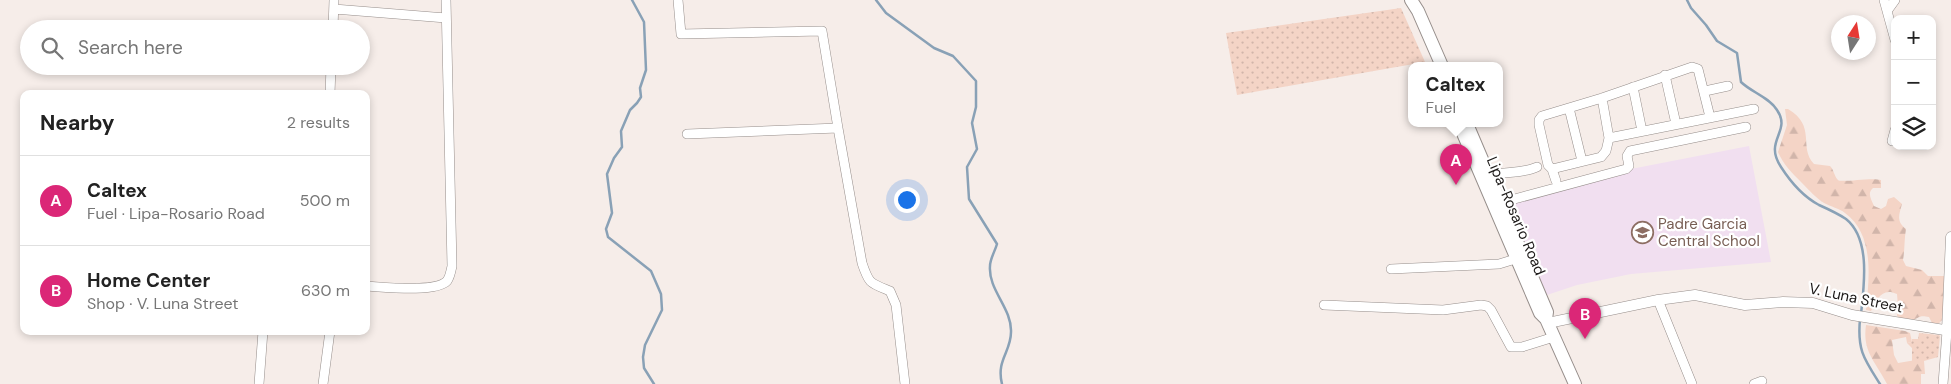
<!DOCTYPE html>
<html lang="en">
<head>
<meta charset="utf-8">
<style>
	:root { --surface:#fff; --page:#f2f2f2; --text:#222; --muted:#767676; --line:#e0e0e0; --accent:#db2777 }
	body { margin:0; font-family:"DM Sans",sans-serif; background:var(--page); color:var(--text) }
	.controls { position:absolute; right:15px; top:15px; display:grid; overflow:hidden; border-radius:10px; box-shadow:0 2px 8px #0003 }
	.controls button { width:45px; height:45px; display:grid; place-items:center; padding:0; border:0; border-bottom:1px solid var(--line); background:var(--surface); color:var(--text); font:25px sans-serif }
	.compass { position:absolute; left:1831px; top:15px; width:45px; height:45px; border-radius:50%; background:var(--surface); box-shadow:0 2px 8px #0003; rotate:12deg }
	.you { position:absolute; left:906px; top:199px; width:18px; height:18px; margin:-12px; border:4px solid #fff; border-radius:50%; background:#1a73e8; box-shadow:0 0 0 8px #1a73e833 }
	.badge { display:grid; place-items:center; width:32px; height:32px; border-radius:50%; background:var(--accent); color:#fff; font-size:16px; font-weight:700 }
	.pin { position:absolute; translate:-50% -41px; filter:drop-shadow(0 1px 2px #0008) }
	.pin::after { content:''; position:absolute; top:26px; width:18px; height:15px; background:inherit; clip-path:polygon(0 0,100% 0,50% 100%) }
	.popup { position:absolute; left:1408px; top:62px; width:95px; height:65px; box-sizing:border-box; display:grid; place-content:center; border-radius:10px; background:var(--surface); filter:drop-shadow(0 1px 4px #0005); font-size:16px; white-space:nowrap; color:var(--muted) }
	.popup b { font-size:19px; color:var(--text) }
	.popup::after { content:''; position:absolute; left:50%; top:100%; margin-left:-10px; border:10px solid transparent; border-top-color:var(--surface) }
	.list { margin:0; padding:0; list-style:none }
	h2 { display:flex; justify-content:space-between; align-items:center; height:65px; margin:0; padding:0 20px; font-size:21px }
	h2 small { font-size:16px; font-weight:400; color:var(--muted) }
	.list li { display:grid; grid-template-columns:32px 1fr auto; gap:15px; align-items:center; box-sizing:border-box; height:90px; padding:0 20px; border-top:1px solid var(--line) }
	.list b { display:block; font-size:19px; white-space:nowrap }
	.list p { margin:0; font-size:16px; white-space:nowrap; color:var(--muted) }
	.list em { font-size:16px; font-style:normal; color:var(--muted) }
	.icon { flex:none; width:28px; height:28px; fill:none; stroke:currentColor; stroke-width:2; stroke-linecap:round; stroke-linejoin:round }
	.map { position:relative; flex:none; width:1951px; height:384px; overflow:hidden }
	.search { position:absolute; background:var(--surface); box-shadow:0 2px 8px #0003; left:20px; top:20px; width:350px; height:55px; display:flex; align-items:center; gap:12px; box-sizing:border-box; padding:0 18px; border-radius:28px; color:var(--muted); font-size:19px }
	.panel { position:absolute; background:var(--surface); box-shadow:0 2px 8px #0003; left:20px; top:90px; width:350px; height:245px; border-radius:10px }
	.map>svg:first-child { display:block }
	.education { fill:#f1dff0 }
	.green { fill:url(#green-dots) }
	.forest { fill:url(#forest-firs) }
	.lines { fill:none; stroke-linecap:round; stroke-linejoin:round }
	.stream { stroke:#89a1b6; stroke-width:2.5 }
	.minor-casing { stroke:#968e8b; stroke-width:10 }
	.tertiary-casing { stroke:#968e8b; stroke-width:11 }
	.primary-casing { stroke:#968e8b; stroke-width:14 }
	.minor { stroke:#fff; stroke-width:9 }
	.tertiary { stroke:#fff; stroke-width:10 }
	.primary { stroke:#fff; stroke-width:12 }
	.labels { text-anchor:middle; stroke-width:4.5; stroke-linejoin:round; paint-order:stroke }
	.street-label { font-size:15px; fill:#1d1a19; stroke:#fff }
	.education-label { font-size:15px; fill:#785e54; stroke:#fff; text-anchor:start }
</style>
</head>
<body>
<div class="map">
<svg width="1951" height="384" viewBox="0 0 1951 384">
	<defs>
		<pattern id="green-dots" width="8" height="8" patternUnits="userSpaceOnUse" patternTransform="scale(1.25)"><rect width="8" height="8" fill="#f4d4c6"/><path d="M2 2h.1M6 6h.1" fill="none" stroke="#d1b5aa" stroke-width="1.8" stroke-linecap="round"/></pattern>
		<pattern id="forest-firs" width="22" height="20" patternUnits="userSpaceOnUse" patternTransform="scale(1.25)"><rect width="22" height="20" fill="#f4d4c6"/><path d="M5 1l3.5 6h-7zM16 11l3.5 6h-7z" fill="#d1b5aa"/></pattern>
	</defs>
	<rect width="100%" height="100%" fill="#f6ede9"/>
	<!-- education -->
	<path class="education" d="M1749,146L1771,262L1631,274L1577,285L1547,295L1505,203L1631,169Z"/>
	<!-- green -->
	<path class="green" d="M1401,8L1425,62L1237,95L1226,33Z
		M1919,333L1939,335L1940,336L1938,357L1924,361H1912V348L1907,343L1912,342V339H1918Z"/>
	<!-- forest -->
	<path class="forest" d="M1785,109H1788C1817,126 1798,147 1814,164L1830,166C1834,170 1834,176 1838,180C1841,183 1872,177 1881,180V188H1873C1867,193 1871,199 1874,206L1881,209L1886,206L1888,199L1894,197L1902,204C1899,215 1896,221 1906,229C1904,240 1905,249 1903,260L1906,266L1922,270L1928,276H1944L1943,318C1940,324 1938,324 1932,323L1929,317C1920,315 1920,317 1913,320L1900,318L1897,316L1898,306L1897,294C1882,287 1877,299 1871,311L1866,310C1869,279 1875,235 1845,213C1839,208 1831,207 1824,203C1816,198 1809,190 1801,182C1792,173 1783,164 1778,152L1787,125Z
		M1866,325L1905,331L1910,333L1912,342L1907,343L1906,337L1892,340L1894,355L1898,363L1916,360L1924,361L1925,374H1921V384H1887C1876,362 1862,352 1866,325Z"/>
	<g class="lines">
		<!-- stream -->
		<path class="stream" d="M632,0L644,22L646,70L640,88L641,97L637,103L630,110L621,131L622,147L614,158L607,174L612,213L606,229L608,237L651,271L661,294L662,310L645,345L643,357L644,368L654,384
			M876,0L886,13L934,48L953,56L976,81V107L972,123L977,149L967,167L969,199L997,244C995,251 990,259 990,266C988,290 1012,308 1011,332C1011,352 996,360 1002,384
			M1687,0L1691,8L1706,25L1717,41L1737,53L1741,82C1751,92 1769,97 1777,110C1792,132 1763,140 1781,167C1790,181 1804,197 1819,205C1828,209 1837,213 1846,219C1871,239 1864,286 1861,314
			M1860,319C1857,350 1864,359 1880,384"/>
		<defs>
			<path id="minor" d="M678,0L681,34L822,31L838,128
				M1884,0L1895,40
				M334,9L446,18
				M1887,11L1895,0
				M333,29L334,0
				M1665,75L1676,124
				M1633,87L1642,131
				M1705,91L1728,86
				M330,94L331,66
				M1602,98L1609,138
				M1569,108L1582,161
				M687,134L838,128L862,263C869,284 870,283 890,291L896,305L905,384
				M1892,141L1895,130
				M1552,169L1601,157L1606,151L1609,138L1754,109
				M1485,177C1502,170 1520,175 1537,167
				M1556,181L1552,169L1548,165L1539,125V120L1542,116L1602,98L1692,67L1698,69L1710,117
				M1496,204L1626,169L1629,166L1627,156L1630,151L1746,127
				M1391,269L1499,264L1522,257
				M366,286C384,287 435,293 447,281C450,277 451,271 452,266L446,0
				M1658,300L1692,384
				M1324,305L1443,310L1481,305L1487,306L1491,310L1511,347H1522L1554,337
				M259,384L263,331
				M323,384L330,331
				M1754,384L1762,381
				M1943,384L1947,331"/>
			<path id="tertiary" d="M1548,323L1658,300L1695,295L1745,305L1783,302L1813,303L1852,315L1951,331
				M1947,331L1951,237"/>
			<path id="primary" d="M1411,0L1418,11L1442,66
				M1459,124L1540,313L1546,319L1547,312L1467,124
				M1546,319L1575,384"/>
		</defs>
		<!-- minor casing -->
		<use href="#minor" class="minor-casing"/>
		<!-- tertiary casing -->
		<use href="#tertiary" class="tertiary-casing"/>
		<!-- primary casing -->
		<use href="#primary" class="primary-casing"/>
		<!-- minor -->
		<use href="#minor" class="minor"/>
		<!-- tertiary -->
		<use href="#tertiary" class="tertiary"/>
		<!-- primary -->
		<use href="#primary" class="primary"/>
	</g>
	<!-- icons -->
	<defs>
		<symbol id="school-ring" viewBox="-11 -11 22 22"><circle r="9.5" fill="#fff" stroke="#8d6e63" stroke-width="1.5"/><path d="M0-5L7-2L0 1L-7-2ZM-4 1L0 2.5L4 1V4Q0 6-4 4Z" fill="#8d6e63"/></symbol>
	</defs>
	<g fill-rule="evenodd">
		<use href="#school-ring" x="1630" y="220" width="25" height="25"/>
	</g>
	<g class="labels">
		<!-- street labels -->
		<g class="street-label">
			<text transform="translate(1516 216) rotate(67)" y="5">Lipa-Rosario Road</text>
			<text transform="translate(1856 298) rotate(12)" y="5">V. Luna Street</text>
		</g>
		<!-- education labels -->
		<g class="education-label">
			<text x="1658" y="229">Padre Garcia<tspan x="1658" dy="17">Central School</tspan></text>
		</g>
	</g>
</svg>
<div class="controls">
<button>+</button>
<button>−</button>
<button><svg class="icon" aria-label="layers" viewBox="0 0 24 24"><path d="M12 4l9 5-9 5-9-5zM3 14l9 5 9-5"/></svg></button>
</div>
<svg class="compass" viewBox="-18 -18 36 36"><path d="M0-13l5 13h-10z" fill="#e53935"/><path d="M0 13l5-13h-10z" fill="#767676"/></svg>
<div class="you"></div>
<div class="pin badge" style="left:1456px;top:185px">A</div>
<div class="popup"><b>Caltex</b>Fuel</div>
<div class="pin badge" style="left:1585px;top:339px">B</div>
<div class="search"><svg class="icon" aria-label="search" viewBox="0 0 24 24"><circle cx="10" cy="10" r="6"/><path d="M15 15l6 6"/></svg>Search here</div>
<section class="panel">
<h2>Nearby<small>2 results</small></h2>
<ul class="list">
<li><span class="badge">A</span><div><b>Caltex</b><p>Fuel · Lipa-Rosario Road</p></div><em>500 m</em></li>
<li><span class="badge">B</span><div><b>Home Center</b><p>Shop · V. Luna Street</p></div><em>630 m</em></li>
</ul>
</section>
</div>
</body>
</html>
